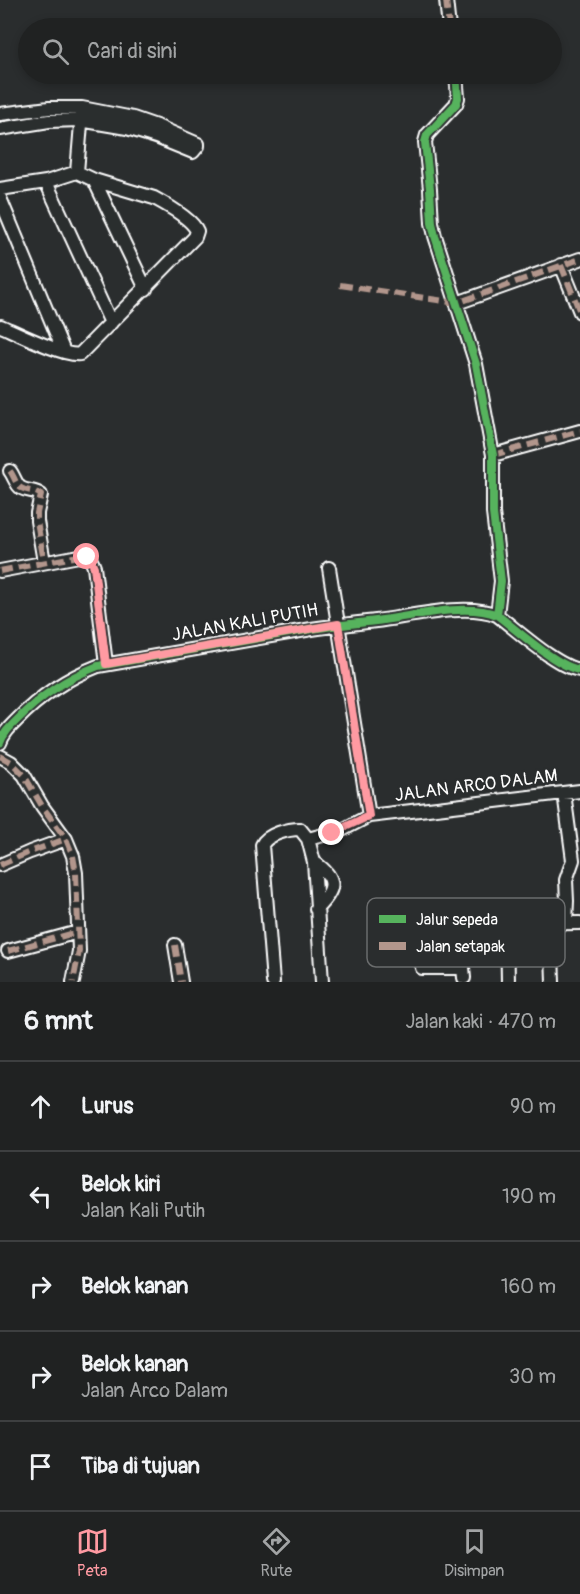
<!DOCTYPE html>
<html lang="id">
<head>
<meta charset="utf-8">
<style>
	:root { --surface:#202222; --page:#2d2f2f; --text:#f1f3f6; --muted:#a2a4a5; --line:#3d3f40; --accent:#ff9aa2 }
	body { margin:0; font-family:Pangolin,sans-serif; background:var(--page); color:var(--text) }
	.stop { position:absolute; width:18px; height:18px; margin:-14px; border:4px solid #ff9aa2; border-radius:50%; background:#fff }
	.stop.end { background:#ff9aa2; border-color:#fff; box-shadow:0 2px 6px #0008 }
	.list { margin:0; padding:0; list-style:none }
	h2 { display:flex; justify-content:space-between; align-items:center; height:78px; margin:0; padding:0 24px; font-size:26px }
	h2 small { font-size:20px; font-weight:400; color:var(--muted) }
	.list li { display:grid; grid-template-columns:39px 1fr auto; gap:18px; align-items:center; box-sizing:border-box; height:90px; padding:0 24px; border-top:2px solid var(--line) }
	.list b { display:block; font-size:22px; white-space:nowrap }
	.list p { margin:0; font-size:20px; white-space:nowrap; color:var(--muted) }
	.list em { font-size:20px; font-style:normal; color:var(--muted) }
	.icon { flex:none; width:33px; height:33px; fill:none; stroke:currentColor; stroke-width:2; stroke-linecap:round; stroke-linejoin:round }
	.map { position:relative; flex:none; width:580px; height:982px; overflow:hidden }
	.search { position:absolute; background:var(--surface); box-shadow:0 3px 9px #0003; left:18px; right:18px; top:18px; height:66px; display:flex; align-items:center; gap:15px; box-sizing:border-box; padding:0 21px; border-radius:33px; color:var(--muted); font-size:22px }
	.sheet { height:528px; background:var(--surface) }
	nav { display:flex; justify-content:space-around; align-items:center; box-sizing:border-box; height:84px; border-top:2px solid var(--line); background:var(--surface); font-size:16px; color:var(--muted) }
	nav a { display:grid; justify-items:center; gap:3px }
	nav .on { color:var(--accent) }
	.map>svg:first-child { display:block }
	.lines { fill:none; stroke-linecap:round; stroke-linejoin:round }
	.minor-casing { stroke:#fff; stroke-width:16 }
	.minor { stroke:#2a2d2e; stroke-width:12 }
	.quiet { stroke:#b2968c; stroke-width:6; stroke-dasharray:12 6; stroke-linecap:butt }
	.cycleway-casing { stroke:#2a2d2e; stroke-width:11 }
	.cycleway { stroke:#56b35d; stroke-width:8 }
	.route { stroke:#ff9aa2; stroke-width:8 }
	.labels { text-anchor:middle; stroke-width:5; stroke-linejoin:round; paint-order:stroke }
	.street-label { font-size:18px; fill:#fff; stroke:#2a2d2e }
	.key { fill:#2a2d2e; stroke:#6a6c6d; stroke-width:1.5 }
	.key-label { font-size:16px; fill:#fff }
</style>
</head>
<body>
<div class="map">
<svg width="580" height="982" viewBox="0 0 580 982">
	<rect width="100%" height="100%" fill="#2a2d2e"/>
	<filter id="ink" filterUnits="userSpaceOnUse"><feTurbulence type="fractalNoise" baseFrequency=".0167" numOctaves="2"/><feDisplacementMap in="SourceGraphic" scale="12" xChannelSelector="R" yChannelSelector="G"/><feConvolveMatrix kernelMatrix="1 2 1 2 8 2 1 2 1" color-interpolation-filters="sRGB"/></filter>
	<g filter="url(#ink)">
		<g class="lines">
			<defs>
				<path id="minor" d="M446,0L449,28
					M456,74L458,98L456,104L427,135L425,142L430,189L432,223L435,236L476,364L493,455V513L501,581L497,615
					M82,112L77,172L94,180L146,289
					M0,114L49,108H82L133,118L159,127L198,144V146L193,152L156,137L127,128L80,120L49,121L0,129
					M77,172L46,182L111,323
					M0,189L46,182
					M0,198L64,352
					M561,265L580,312
					M457,303L580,259
					M1,326C15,332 68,358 80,354L195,237L197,231C192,219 167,205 154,198L94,180
					M493,455L580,431
					M10,471C14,476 16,485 21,488C28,492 35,490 41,495L37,513V521L44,562
					M329,568L369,816
					M0,571L79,556C88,557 91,558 94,567L106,664
					M0,743C3,734 9,728 16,721C40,696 67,678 98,666L306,630C329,626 352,624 376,621C409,617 466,602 497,615C517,630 557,667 580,670
					M0,756L11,762L24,775L42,806L66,839L73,856L76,873L79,951L73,982
					M564,793L573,860L566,880L567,901L566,923
					M308,839L342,830L369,816L580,791
					M314,862C339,879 335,890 316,909
					M0,865L30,852L66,839
					M419,923L507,924L580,923
					M551,923L553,982
					M459,924L464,978
					M507,924L508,982
					M175,945L181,982
					M8,951L78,932
					M422,968H463
					M273,982L262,845C267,834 289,829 300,829L308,839L314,862L322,982"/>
			</defs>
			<!-- minor casing -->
			<use href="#minor" class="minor-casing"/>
			<!-- minor -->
			<use href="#minor" class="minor"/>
			<!-- quiet -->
			<path class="quiet" d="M446,0L449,28
				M561,265L580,312
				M340,285L457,303L580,259
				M493,455L580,431
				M10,471C14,476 16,485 21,488C28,492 35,490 41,495L37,513V521L44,562
				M0,571L79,556C88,557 91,558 94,567L106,664
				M338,624L369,816
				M0,756L11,762L24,775L42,806L66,839L73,856L76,873L79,951L73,982
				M0,865L30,852L66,839
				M175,945L181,982
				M8,951L78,932"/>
			<defs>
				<path id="cycleway" d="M456,74L458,98L456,104L427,135L425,142L430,189L432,223L435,236L476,364L493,455V513L501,581L497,615
					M0,743C3,734 9,728 16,721C40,696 67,678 98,666L306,630C329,626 352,624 376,621C409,617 466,602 497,615C517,630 557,667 580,670"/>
			</defs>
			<!-- cycleway casing -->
			<use href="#cycleway" class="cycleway-casing"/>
			<!-- cycleway -->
			<use href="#cycleway" class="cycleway"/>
		</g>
	</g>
	<g class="lines" filter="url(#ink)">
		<!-- route -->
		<path class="route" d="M87,557L91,560L94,567L106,664L338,624L369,816L332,833"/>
	</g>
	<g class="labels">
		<!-- street labels -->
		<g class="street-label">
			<text transform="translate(245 622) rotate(-10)" y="6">JALAN KALI PUTIH</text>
			<text transform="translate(476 785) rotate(-7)" y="6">JALAN ARCO DALAM</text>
		</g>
	</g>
	<!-- legend -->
	<rect x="367" y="898" width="198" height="69" rx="9" class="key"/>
	<rect x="379" y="915" width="27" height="8" fill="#56b35d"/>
	<rect x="379" y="942" width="27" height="8" fill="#b2968c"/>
	<g class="key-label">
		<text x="416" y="925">Jalur sepeda</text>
		<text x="416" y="952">Jalan setapak</text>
	</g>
</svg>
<div class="stop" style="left:87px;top:557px"></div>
<div class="stop end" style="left:332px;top:833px"></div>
<div class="search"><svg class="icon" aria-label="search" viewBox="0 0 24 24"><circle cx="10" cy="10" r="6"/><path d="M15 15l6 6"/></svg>Cari di sini</div>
</div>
<section class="sheet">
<h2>6 mnt<small>Jalan kaki · 470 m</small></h2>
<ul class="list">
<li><svg class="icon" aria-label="ahead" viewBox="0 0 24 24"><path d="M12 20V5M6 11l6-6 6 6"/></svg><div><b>Lurus</b></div><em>90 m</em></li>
<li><svg class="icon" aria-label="left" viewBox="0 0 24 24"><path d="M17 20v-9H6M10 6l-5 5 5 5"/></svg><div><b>Belok kiri</b><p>Jalan Kali Putih</p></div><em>190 m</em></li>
<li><svg class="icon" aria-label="right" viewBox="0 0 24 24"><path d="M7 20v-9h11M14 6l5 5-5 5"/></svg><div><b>Belok kanan</b></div><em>160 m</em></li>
<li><svg class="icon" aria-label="right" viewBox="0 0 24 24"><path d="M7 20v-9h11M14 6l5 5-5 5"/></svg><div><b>Belok kanan</b><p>Jalan Arco Dalam</p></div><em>30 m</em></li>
<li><svg class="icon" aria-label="arrive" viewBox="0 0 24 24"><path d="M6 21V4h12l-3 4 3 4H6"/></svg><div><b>Tiba di tujuan</b></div></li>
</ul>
</section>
<nav>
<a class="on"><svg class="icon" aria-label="map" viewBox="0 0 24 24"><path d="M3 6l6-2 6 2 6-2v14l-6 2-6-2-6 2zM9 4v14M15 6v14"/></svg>Peta</a>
<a><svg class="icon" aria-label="directions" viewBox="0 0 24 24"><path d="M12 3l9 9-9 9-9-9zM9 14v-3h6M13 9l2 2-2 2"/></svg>Rute</a>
<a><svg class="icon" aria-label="saved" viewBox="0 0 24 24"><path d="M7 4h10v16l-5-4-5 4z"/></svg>Disimpan</a>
</nav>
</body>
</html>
